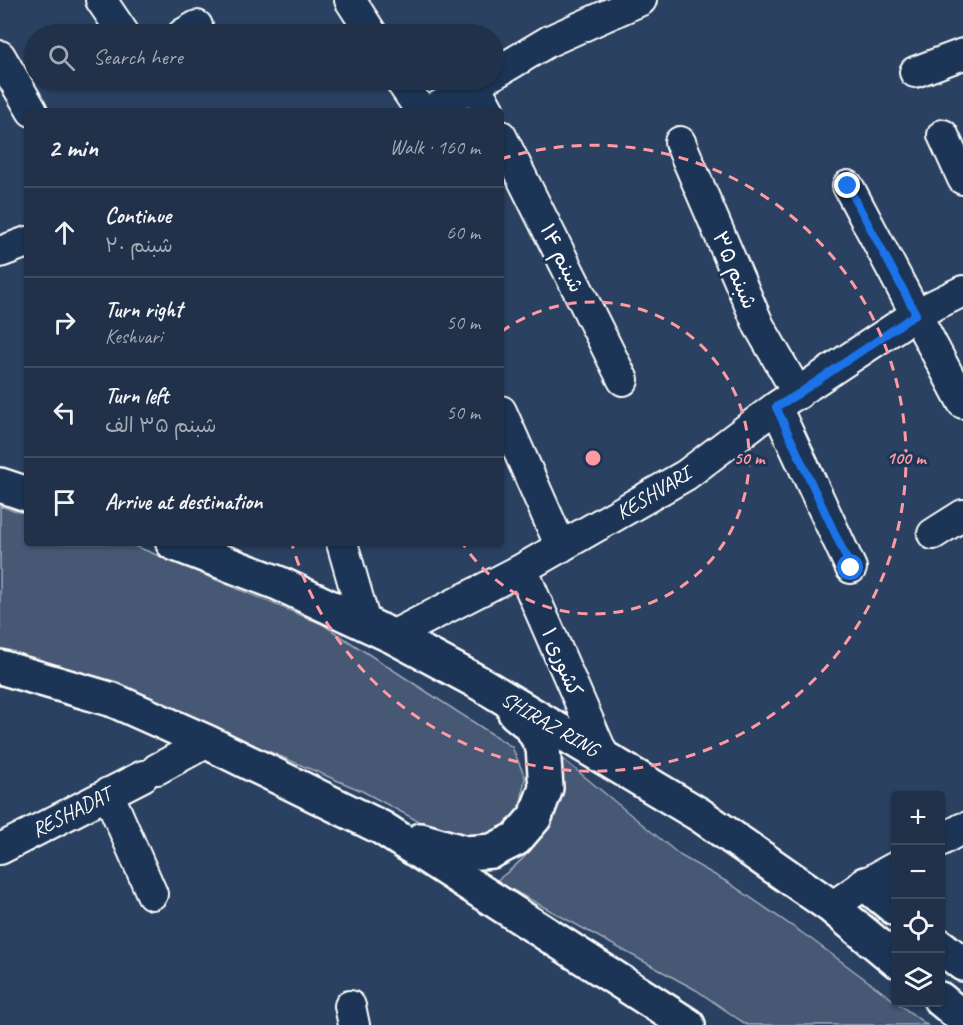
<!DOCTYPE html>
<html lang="en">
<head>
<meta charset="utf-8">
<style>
	:root { --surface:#203149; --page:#283950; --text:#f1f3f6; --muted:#a2a9b4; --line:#3d4c61 }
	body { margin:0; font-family:Caveat,"Playpen Sans Arabic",sans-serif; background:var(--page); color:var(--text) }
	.controls { position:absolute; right:18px; bottom:18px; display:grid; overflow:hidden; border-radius:6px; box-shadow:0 2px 4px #0004 }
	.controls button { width:54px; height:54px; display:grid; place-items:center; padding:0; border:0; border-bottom:2px solid var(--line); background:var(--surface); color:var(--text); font:30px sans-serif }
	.stop { position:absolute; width:18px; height:18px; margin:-14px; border:4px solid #1a73e8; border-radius:50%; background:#fff }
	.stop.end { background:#1a73e8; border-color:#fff; box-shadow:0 2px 6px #0008 }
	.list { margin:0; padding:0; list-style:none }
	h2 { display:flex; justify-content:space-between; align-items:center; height:78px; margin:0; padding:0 24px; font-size:26px }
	h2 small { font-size:20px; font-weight:400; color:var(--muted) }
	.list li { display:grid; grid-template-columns:39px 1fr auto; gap:18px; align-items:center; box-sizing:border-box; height:90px; padding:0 24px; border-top:2px solid var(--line) }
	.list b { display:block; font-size:22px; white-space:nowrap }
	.list p { margin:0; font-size:20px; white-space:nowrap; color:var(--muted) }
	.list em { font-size:20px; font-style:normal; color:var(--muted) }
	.icon { flex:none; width:33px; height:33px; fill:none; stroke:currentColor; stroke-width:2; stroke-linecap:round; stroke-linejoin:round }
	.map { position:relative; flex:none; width:963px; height:1025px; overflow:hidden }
	.search { position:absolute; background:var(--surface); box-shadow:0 2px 4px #0004; left:24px; top:24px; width:480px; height:66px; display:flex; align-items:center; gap:15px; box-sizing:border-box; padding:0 21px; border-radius:33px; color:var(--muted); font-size:22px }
	.panel { position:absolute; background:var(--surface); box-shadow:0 2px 4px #0004; left:24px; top:108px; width:480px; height:438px; border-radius:6px }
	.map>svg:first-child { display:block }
	.green { fill:#465975; stroke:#a2acba; stroke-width:1.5 }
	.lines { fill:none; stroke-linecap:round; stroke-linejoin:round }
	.minor-casing { stroke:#fff; stroke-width:34 }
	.highway-casing { stroke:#fff; stroke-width:38 }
	.minor { stroke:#1d3557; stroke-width:30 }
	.highway { stroke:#1d3557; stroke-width:33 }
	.route { stroke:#1a73e8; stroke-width:8 }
	.ring { fill:none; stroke:#ff9aa2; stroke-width:3; stroke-dasharray:10 8 }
	.labels { text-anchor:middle; stroke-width:6; stroke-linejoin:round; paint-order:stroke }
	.street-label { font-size:21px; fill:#fff; stroke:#1d3557 }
	.centre { fill:#ff9aa2; stroke:#1d3557; stroke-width:3 }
	.ring-label { font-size:18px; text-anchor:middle; font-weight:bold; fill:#ff9aa2; stroke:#1d3557; stroke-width:6; stroke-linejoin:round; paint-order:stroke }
</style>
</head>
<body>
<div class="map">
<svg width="963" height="1025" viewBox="0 0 963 1025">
	<rect width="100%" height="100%" fill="#2a4161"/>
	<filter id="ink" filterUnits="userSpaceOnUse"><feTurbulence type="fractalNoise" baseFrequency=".0167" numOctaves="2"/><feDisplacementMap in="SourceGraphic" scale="12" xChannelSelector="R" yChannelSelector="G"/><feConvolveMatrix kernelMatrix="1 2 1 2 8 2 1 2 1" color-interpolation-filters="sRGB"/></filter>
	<g filter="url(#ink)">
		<!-- green -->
		<path class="green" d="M0,506L27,514V543H124L140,548L322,624L512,747L525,777L519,818L498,834L444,835L362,791L162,706L0,653Z
			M563,759L681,856L729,883L811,939L927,1025H747L696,990L496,881C547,844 554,819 563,759Z"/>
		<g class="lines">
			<defs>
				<path id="minor" d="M101,0L124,34
					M350,0L372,34
					M183,34L197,26
					M0,56L32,111
					M915,72L963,54
					M494,74L549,41L641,0
					M400,80L421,111
					M475,85L489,111
					M431,111L484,80
					M943,135L963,179
					M501,136L623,380
					M680,142L759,326L798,394
					M848,186L963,403
					M0,252L27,242
					M776,407L851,568
					M501,411L561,547
					M933,534L963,515
					M342,543L365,623
					M522,569L603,755
					M392,636L522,569L686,475L776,407L916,314L963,291
					M157,769L207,742
					M108,793L152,894
					M940,841L963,828
					M0,849L143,776
					M832,907L865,884L896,867
					M350,1006L354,1025"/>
				<path id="highway" d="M0,485L27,494
					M173,543L278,583L392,636L476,681L700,815L832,907L896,960
					M0,667L113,700L207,742L382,828L688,1025
					M421,840L466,853L492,851L516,839L535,817L546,788L543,747L531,726L515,713
					M865,884L896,909
					M940,946L963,964
					M940,999L963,1018"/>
			</defs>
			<!-- minor casing -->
			<use href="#minor" class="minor-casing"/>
			<!-- highway casing -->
			<use href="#highway" class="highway-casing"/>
			<!-- minor -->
			<use href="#minor" class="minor"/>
			<!-- highway -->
			<use href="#highway" class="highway"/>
		</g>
	</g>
	<g class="lines" filter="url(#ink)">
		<!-- route -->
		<path class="route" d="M848,186L916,314L798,394L776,407L851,568"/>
	</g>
	<!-- distance rings -->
	<g class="ring">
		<path d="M501 332A156 156 0 1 1 463 544"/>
		<path d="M501 159A313 313 0 1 1 292 544"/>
	</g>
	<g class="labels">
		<!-- street labels -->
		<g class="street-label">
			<text transform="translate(562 258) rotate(64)" y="7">۱۴ شبنم</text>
			<text transform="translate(735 270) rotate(67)" y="7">۳۵ شبنم</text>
			<text transform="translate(653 493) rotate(-31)" y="7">KESHVARI</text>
			<text transform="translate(562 662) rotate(67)" y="7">۱ کشوری</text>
			<text transform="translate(550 724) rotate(30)" y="7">SHIRAZ RING</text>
			<text transform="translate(71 812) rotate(-27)" y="7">RESHADAT</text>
		</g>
	</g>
	<circle cx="593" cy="458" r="9" class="centre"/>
	<g class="ring-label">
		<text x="749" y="464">50 m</text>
		<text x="906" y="464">100 m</text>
	</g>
</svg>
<div class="controls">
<button>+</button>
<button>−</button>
<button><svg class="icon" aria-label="locate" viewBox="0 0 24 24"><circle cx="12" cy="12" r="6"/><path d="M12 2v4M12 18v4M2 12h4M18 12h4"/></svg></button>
<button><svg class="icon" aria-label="layers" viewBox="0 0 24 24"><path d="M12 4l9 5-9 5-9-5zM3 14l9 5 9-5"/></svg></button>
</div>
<div class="stop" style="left:851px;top:568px"></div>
<div class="stop end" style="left:848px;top:186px"></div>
<div class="search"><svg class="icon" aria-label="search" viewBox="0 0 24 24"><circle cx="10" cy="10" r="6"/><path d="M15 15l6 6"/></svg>Search here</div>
<section class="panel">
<h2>2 min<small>Walk · 160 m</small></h2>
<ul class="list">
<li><svg class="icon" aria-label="ahead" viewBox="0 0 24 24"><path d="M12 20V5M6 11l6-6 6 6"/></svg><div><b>Continue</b><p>۲۰ شبنم</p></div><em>60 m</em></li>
<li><svg class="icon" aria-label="right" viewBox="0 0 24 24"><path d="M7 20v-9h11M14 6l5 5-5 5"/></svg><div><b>Turn right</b><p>Keshvari</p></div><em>50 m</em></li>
<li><svg class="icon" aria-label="left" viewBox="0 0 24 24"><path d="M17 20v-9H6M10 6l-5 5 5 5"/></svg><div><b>Turn left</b><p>شبنم ۳۵ الف</p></div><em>50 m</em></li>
<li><svg class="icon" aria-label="arrive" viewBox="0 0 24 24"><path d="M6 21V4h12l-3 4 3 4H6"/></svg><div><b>Arrive at destination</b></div></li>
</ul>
</section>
</div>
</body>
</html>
